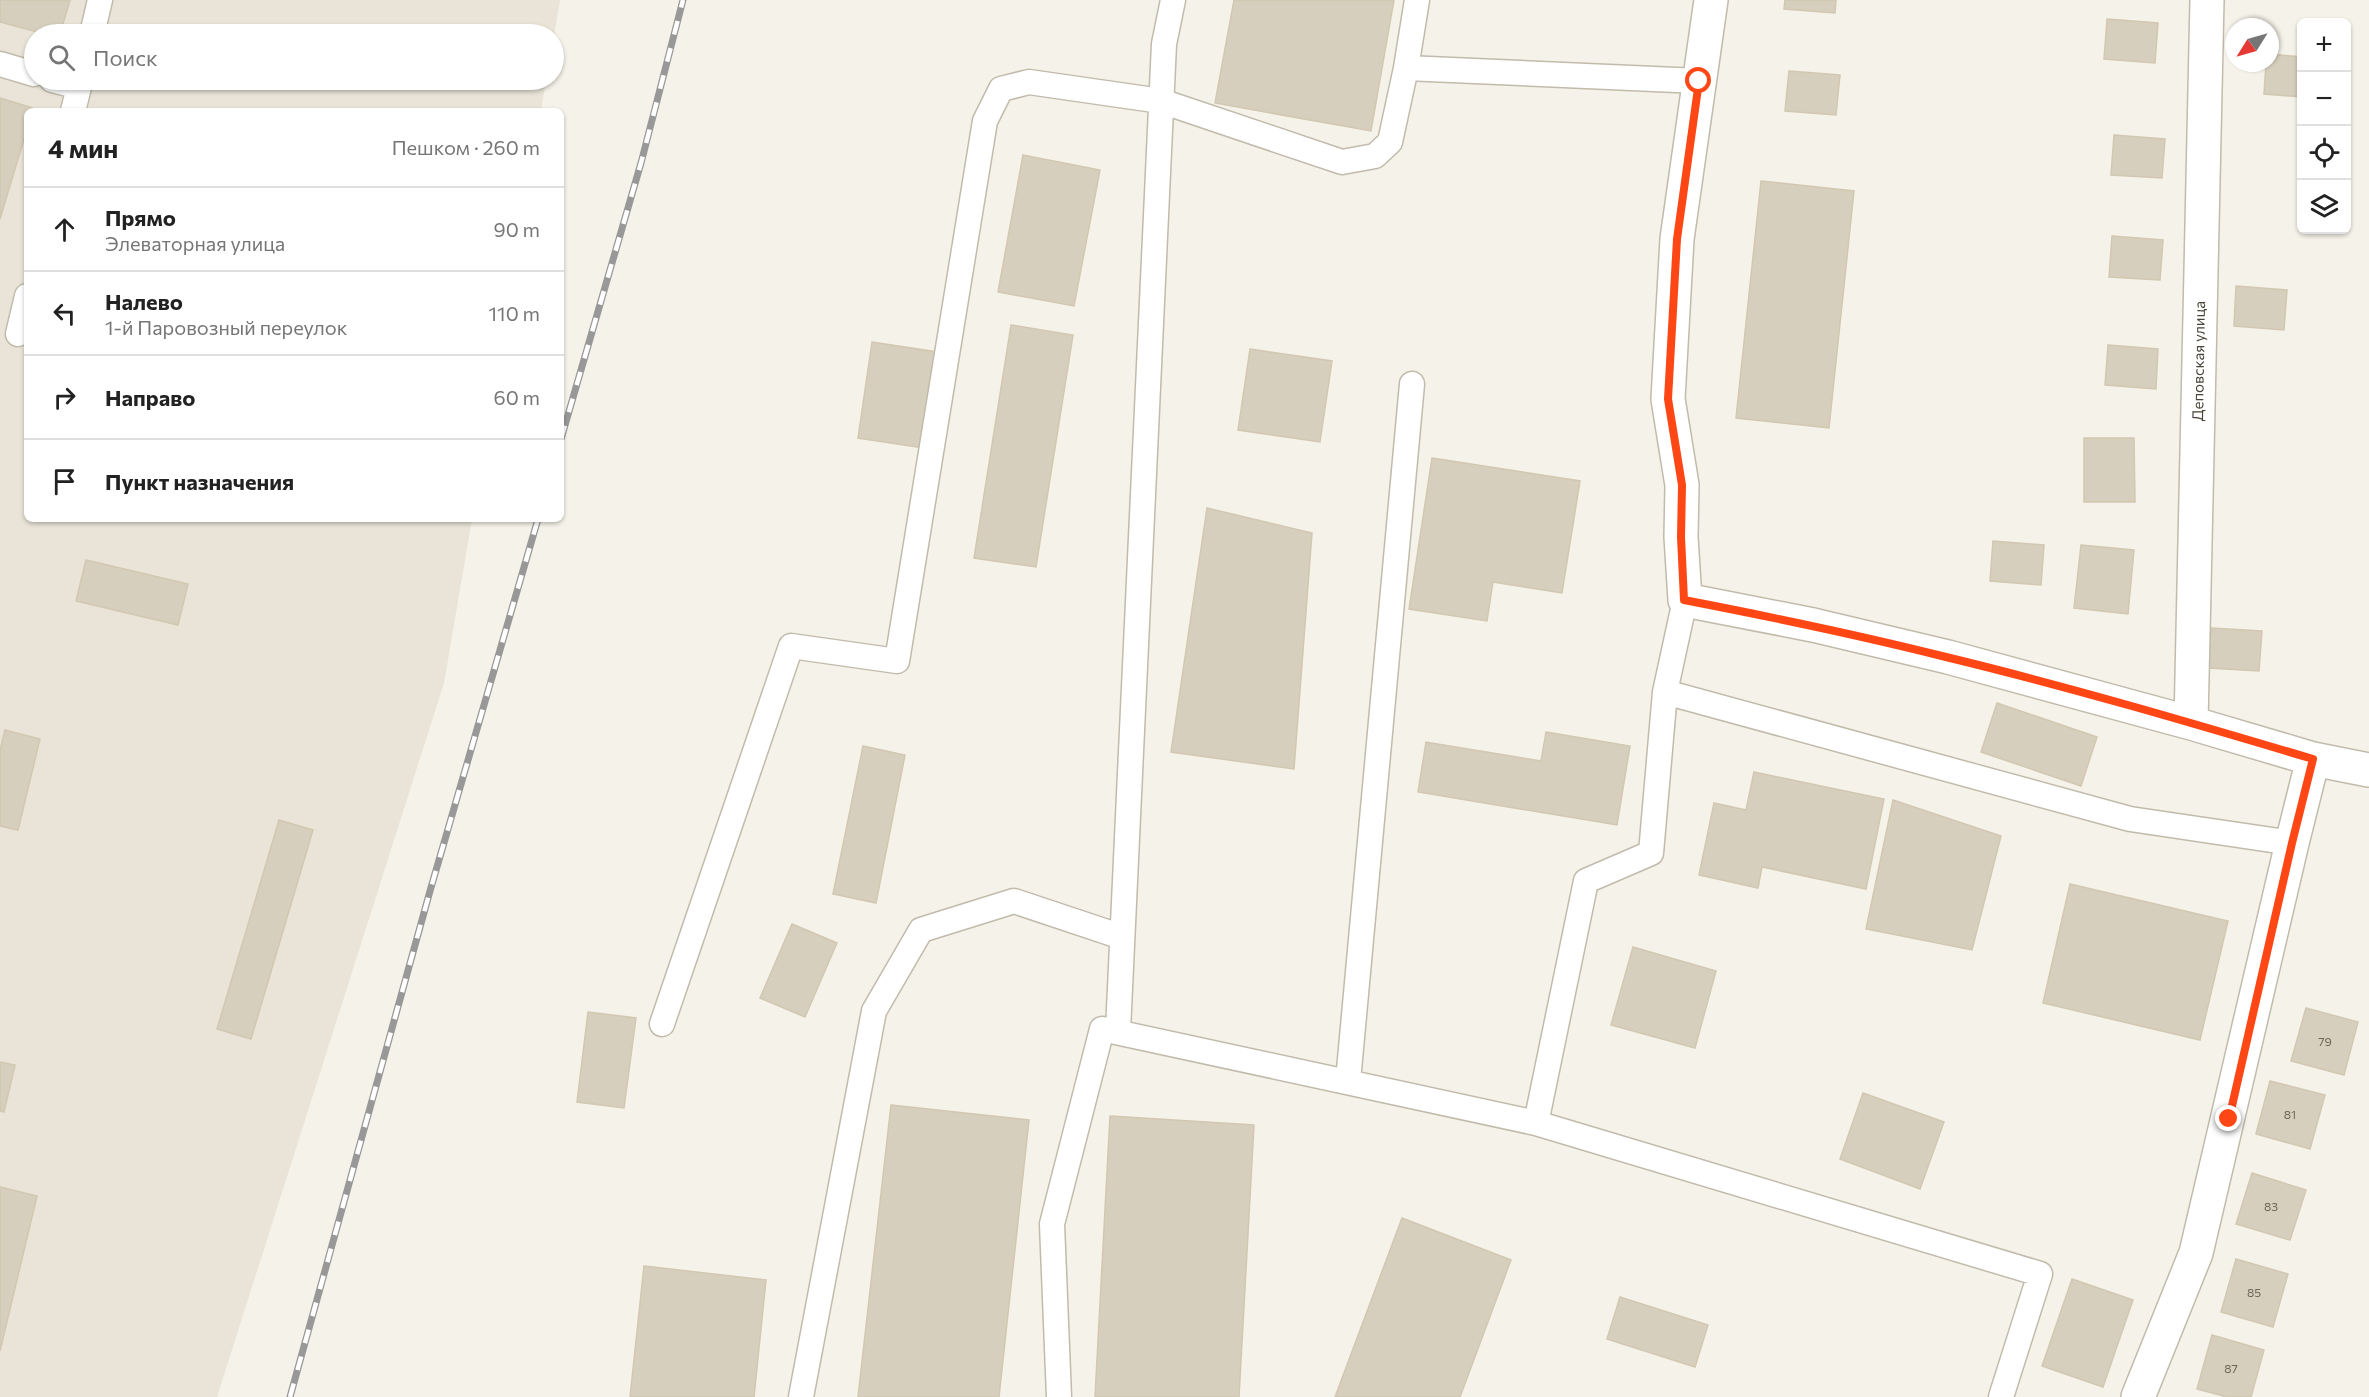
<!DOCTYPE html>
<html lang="ru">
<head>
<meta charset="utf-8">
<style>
	:root { --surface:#fff; --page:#f6f6f6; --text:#222; --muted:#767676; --line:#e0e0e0 }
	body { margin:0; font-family:Commissioner,sans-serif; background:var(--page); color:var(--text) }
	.controls { position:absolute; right:18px; top:18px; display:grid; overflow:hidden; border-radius:9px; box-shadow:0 2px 4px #0004 }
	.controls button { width:54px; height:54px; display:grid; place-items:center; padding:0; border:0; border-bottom:2px solid var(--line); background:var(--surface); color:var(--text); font:30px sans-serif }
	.compass { position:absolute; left:2225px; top:18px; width:54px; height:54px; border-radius:50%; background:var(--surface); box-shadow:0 2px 4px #0004; rotate:233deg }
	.stop { position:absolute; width:18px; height:18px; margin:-14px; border:4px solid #ff4716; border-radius:50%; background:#fff }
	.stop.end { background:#ff4716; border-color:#fff; box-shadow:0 2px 6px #0008 }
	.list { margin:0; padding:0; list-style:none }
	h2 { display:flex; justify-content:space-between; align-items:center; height:78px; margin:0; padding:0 24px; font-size:26px }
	h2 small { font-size:20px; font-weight:400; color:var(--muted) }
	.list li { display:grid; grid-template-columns:39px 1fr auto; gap:18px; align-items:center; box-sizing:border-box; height:84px; padding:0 24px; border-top:2px solid var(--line) }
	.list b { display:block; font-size:22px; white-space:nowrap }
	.list p { margin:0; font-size:20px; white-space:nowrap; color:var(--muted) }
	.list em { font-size:20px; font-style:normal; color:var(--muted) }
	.icon { flex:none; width:33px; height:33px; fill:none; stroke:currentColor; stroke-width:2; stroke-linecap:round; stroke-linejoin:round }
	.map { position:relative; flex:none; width:2369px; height:1397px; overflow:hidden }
	.search { position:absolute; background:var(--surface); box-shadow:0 2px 4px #0004; left:24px; top:24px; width:540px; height:66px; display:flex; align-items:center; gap:15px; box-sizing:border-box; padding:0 21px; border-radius:33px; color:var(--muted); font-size:22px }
	.panel { position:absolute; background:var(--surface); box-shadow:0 2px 4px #0004; left:24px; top:108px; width:540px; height:414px; border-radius:9px }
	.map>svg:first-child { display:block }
	.residential { fill:#e9e4d7 }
	.building { fill:#d7cfbe; stroke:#d2c7b0; stroke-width:1.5 }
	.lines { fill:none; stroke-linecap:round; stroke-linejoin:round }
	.lane-casing { stroke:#c1bbab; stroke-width:27 }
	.street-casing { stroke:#c1bbab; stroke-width:36 }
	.lane { stroke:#fff; stroke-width:24 }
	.street { stroke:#fff; stroke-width:33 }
	.rail-casing { stroke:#989898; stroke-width:7 }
	.rail { stroke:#fff; stroke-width:4.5; stroke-dasharray:14; stroke-linecap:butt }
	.route { stroke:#ff4716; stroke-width:8 }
	.labels { text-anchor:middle; stroke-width:4.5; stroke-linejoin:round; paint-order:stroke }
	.number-label { font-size:12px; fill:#6c6659 }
	.street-label { font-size:15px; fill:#494337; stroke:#fff }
</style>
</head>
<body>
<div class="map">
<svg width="2369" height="1397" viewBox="0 0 2369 1397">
	<rect width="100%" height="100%" fill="#f5f2e9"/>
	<!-- residential -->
	<path class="residential" d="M0,0H560L554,36L34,34V80H546L541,111H27V519H472L444,683L217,1397H0Z"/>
	<!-- building -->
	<path class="building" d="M0,0H70L60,34H45L0,22Z
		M1234,0H1394L1371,131L1215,103Z
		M1785,0H1836L1835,13L1784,9Z
		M2107,19L2158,23L2155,63L2104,59Z
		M2270,54L2302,57V97L2264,94L2266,63H2270Z
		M1789,71L1840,75L1836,115L1785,111Z
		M0,98L33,108V111H27V129L0,219Z
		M2114,135L2165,139L2162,178L2111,175Z
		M1023,155L1100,170L1074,306L998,292Z
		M1761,181L1854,191L1829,428L1736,418Z
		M2112,236L2163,240L2160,280L2109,277Z
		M2236,286L2287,290L2284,330L2234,326Z
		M1011,325L1073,335L1036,567L974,558Z
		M872,342L937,352L923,448L858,438Z
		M2108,345L2158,349L2156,389L2105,385Z
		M1250,349L1332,361L1320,442L1238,430Z
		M2084,438H2134L2135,502H2084Z
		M1432,458L1580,481L1562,593L1493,582L1487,621L1409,609Z
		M1207,508L1312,533L1294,769L1171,752Z
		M1993,541L2044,545L2041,585L1990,581Z
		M2081,545L2134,550L2128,614L2074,608Z
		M86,560L188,584L178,625L76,601Z
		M2211,628L2262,631L2259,671L2208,668Z
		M1997,703L2097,737L2081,786L1981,752Z
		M5,730L40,739L18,830L0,826V750Z
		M1546,732L1630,746L1617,825L1418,792L1426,742L1541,761Z
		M863,746L905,755L876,903L833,894Z
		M1754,772L1884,799L1866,889L1762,867L1758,888L1699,875L1714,803L1746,810Z
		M1893,800L2001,836L1972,950L1866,929Z
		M279,820L313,830L251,1039L217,1029Z
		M2070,884L2228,921L2200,1040L2043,1003Z
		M792,924L837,943L805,1017L760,998Z
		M1633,947L1716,971L1695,1048L1611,1025Z
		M2306,1008L2358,1022L2344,1075L2291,1061Z
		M588,1012L636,1018L624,1108L577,1102Z
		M0,1062L15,1065L4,1112L0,1111Z
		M2270,1081L2325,1095L2310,1149L2256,1134Z
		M1863,1093L1944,1122L1920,1189L1840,1159Z
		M891,1105L1029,1120L999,1397H858Z
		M1110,1116L1254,1125L1239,1397H1095Z
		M2252,1173L2306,1190L2290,1240L2236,1224Z
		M0,1187L37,1196L0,1351Z
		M1402,1218L1511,1260L1460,1397H1335Z
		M2236,1259L2288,1274L2273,1327L2221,1312Z
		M644,1266L766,1280L754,1397H630Z
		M2072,1279L2133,1300L2103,1387L2042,1366Z
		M1620,1297L1708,1325L1695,1367L1607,1339Z
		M2212,1335L2264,1350L2251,1397H2227L2197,1389Z"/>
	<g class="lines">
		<defs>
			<path id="lane" d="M92,34L100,0
				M0,64L34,74
				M1406,68L1417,0
				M52,80L79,87L73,111
				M18,334L27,296
				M1665,692L2130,819L2292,843
				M662,1024L791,646L897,661L985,121L1001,89L1029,82L1161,101L1342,162L1375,156L1390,142L1406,68L1699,81
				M1118,1031L1164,44L1173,0
				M1348,1081L1412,384
				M1536,1123L1586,881L1651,853L1665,692L1685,600
				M801,1397L874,1011L921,930L1014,901L1122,937
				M1059,1397L1052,1224L1102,1029L1536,1123L2040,1274L2001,1397"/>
			<path id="street" d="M1711,0L1677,239L1668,399L1682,485L1681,537L1685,600L1813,625L1948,657L2191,723L2313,759L2369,770
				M2191,723L2207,0
				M2138,1397L2196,1253L2292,843L2313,759"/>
		</defs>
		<!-- lane casing -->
		<use href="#lane" class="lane-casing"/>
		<!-- street casing -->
		<use href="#street" class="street-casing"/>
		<!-- lane -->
		<use href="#lane" class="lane"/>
		<!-- street -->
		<use href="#street" class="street"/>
		<defs>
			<path id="rail" d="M561,439L641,163L683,0
				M290,1397L430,891L538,519"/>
		</defs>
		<!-- rail casing -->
		<use href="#rail" class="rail-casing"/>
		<!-- rail -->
		<use href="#rail" class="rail"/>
	</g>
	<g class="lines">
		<!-- route -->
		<path class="route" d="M1699,81L1677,239L1668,399L1682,485L1681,537L1684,600C1772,617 1859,635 1946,657C2070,687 2192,723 2313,759L2292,843L2229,1119"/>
	</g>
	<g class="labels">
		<!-- number labels -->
		<g class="number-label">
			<text x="2325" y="1046">79</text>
			<text x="2290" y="1119">81</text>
			<text x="2271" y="1211">83</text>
			<text x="2254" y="1297">85</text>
			<text x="2231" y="1373">87</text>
		</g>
		<!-- street labels -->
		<g class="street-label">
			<text transform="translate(2199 361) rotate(-89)" y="5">Деповская улица</text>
		</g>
	</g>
</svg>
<div class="controls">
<button>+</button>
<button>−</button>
<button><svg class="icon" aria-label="locate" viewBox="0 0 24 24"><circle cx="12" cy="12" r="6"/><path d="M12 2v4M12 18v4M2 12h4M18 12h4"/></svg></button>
<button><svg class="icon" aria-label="layers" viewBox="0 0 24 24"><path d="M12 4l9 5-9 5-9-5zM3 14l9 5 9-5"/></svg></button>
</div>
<svg class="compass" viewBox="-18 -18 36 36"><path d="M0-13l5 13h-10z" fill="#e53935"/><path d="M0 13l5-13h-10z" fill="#767676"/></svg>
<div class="stop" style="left:1699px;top:81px"></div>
<div class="stop end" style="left:2229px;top:1119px"></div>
<div class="search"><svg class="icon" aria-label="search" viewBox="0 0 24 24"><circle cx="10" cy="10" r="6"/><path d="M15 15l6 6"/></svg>Поиск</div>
<section class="panel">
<h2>4 мин<small>Пешком · 260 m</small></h2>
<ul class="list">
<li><svg class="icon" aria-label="ahead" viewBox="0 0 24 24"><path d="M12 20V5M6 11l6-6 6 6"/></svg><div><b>Прямо</b><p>Элеваторная улица</p></div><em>90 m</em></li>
<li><svg class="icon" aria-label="left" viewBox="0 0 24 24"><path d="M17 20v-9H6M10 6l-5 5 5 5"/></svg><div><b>Налево</b><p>1-й Паровозный переулок</p></div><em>110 m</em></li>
<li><svg class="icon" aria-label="right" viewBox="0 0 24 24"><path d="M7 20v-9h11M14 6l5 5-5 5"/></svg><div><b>Направо</b></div><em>60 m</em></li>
<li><svg class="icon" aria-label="arrive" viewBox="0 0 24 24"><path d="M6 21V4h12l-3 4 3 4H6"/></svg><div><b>Пункт назначения</b></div></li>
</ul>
</section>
</div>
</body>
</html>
